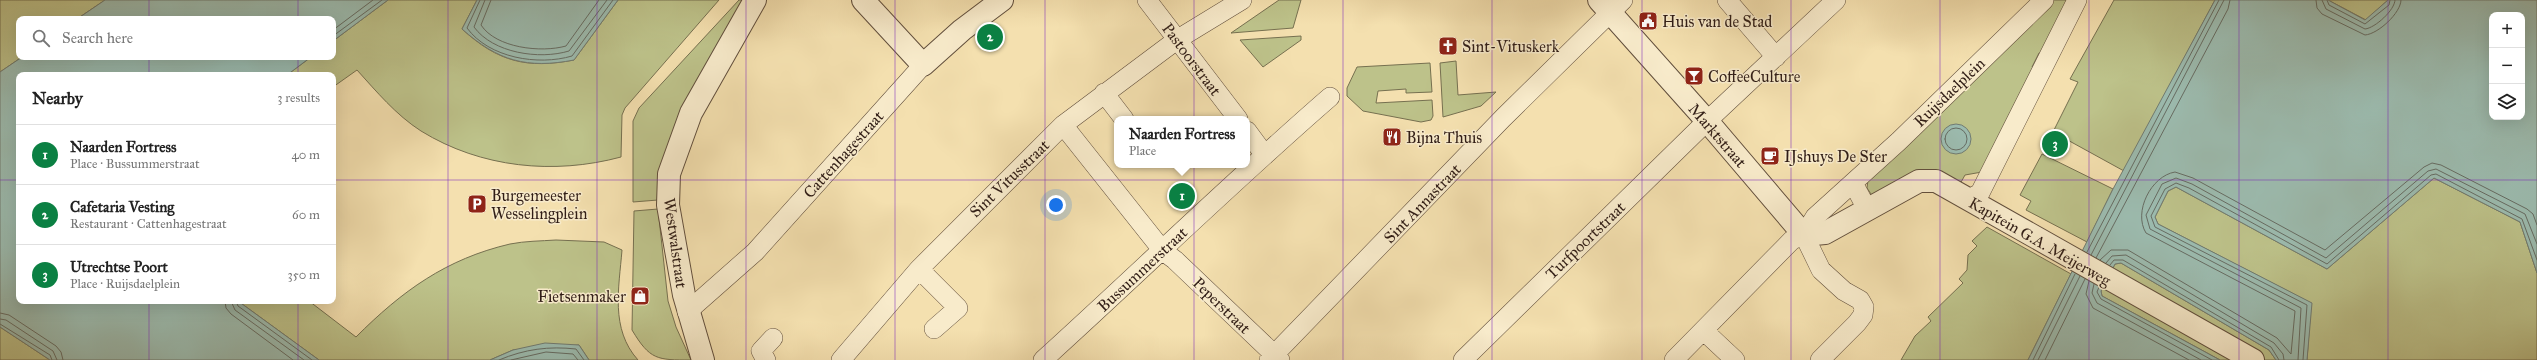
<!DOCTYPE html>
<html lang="en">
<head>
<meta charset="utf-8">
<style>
	:root { --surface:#fff; --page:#f2f2f2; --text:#222; --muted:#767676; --line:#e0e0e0; --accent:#0b8043 }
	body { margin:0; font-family:"IM FELL Great Primer",serif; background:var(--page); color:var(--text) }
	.controls { position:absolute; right:12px; top:12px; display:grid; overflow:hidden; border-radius:8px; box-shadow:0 4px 16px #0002 }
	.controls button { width:36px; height:36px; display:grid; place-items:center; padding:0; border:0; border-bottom:1px solid var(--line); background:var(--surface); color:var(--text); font:20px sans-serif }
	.you { position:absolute; left:1056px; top:205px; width:14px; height:14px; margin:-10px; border:3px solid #fff; border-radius:50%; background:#1a73e8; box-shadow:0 0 0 6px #1a73e833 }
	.badge { display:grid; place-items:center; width:26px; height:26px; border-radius:50%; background:var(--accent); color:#fff; font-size:13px; font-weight:700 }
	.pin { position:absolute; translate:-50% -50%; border:2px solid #fff; box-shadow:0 1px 4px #0006 }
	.popup { position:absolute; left:1114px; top:116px; width:136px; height:52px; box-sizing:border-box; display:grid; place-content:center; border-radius:8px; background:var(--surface); filter:drop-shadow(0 1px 3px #0005); font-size:13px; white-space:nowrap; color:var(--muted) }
	.popup b { font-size:15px; color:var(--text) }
	.popup::after { content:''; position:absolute; left:50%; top:100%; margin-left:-8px; border:8px solid transparent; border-top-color:var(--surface) }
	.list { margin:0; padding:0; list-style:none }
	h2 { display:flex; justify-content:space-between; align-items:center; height:52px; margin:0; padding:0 16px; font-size:17px }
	h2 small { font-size:13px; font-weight:400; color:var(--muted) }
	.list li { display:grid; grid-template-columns:26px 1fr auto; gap:12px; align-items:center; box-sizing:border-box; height:60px; padding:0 16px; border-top:1px solid var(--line) }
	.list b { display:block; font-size:15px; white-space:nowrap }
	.list p { margin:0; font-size:13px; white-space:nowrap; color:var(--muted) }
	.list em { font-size:13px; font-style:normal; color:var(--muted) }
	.icon { flex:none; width:22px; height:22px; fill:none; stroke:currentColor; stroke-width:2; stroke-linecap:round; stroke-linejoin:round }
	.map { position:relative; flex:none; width:2537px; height:360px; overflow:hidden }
	.search { position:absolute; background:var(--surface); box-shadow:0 4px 16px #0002; left:16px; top:16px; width:320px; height:44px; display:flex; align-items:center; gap:10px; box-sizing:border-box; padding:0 14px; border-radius:8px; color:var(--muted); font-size:15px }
	.panel { position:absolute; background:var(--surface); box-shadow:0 4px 16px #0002; left:16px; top:72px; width:320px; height:232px; border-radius:8px }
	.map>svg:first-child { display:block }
	.green { fill:#bdc28a; stroke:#767050 }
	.water { fill:#9cbcb0; stroke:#717c72; fill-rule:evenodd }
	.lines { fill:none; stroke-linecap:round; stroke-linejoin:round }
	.shore { stroke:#666c63; stroke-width:1 }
	.minor-casing { stroke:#614e3c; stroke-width:20 }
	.tertiary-casing { stroke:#614e3c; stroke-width:24 }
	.minor { stroke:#f8ebcb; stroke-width:19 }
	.tertiary { stroke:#f8ebcb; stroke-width:22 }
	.grid { fill:none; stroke:#7b2cbf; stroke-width:1; stroke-opacity:0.55 }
	.labels { text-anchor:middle; stroke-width:3; stroke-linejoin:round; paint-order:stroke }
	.poi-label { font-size:16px; fill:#301d16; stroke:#f8ebcb; text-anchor:start }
	.street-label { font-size:16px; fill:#301d16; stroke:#f8ebcb }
</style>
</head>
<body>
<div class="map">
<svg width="2537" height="360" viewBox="0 0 2537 360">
	<rect width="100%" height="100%" fill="#f4e0af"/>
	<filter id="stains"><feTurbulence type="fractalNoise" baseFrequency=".005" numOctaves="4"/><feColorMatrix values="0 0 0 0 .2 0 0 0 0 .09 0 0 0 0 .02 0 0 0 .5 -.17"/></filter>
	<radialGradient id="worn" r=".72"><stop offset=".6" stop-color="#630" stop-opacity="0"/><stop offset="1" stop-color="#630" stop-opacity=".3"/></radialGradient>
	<!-- green -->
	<path class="green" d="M0,0H105L77,19H19V57H22L0,72Z
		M388,0H477L462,29C498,62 527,69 574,60L618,0H719L625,108L622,115L621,157C554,175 481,168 421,131C396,115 376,91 357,70L333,87V75H287L311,57H333V41Z
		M739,0H744L658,200L633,202V121L639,108Z
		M1279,0H1301L1293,28L1231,33Z
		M2053,0H2072L2043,55L2039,53L2032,67L2036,69L1982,172L1965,175L1960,184L1873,197L1867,188L1868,180Z
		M2114,0H2215L2124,171L2053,132L2078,82L2070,79Z
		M2328,0H2388L2366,20Z
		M1301,36V40L1263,67L1240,40Z
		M1456,61L1458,95L1496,92L1481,106L1443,117L1440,63Z
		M1430,63L1432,92L1406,93V89L1378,91L1376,103L1432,100L1433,116L1431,120L1421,122L1363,111L1347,96V88L1357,67Z
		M2042,154L2113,189L2087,242L2026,210L2031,201L2020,195Z
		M2434,178L2520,222L2537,273V360H2307L2311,303L2158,224L2155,217L2168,191L2176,187L2327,269Z
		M658,209L668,301L676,327L691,360C657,360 650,360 632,330L634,211Z
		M1987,227L2071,274L2028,360H1901L1915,336L1931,321L1928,317L1963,283L1959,279L1967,270L1968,255L1977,246L1972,241Z
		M556,240L604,242L622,250C619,288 610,329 638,360H589L579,345L513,350L490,360H319L238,301H309L356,337C402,291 446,259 510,244C525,241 541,241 556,240Z
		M2121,263L2269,350L2276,360H2220L2102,296L2101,291L2115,264Z
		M0,327L50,360H0Z"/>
	<!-- water -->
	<path class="water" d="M105,0H388L333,41V19H77Z
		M477,0H618L574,60C527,69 498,61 462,29Z
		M2215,0H2328L2365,20L2388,0H2537V273L2520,222L2434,178L2327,269L2176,187L2168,191L2155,217L2158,224L2312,303L2307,360H2276L2269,350L2121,263L2115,264L2101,291L2102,296L2220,360H2028L2113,189ZM2492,15H2522V117H2492Z
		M22,57H311L287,75H19V301H238L319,360H50L0,327V72Z
		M1941 139a15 15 0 1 1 30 0a15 15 0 1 1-30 0Z
		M545,343L579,345L589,360H490L513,350Z"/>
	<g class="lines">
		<!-- shore -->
		<path class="shore" d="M480,0L467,28C489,58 538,66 572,56L613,0
			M485,0L474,27C493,53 539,60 569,51L607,0
			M491,0L481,25C496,48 541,53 566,46L599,0
			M2316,0L2317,8L2322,14L2365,35C2378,34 2401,13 2401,0
			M2322,0L2326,9L2365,29C2375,28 2395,10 2395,0
			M2327,0L2329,5L2365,24L2389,5L2390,0
			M333,30L373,0
			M333,36L382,0
			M1945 139a11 11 0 1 1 22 0a11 11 0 1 1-22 0Z
			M2087,252L2219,0
			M2091,255L2224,0
			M2096,258L2228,9L2230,0
			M2100,260L2111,250H2128L2277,338L2291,354L2295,311L2146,233C2133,212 2151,176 2175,172L2193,178L2325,250L2424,167L2432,163L2441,165L2527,209L2533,214L2537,225
			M2106,263L2112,256L2126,255L2274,343L2283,354L2284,360
			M2110,265L2114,260H2123L2271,347L2279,360
			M2089,281L2086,294L2093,308L2189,360
			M2094,284L2092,293L2097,303L2201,360
			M2099,287L2097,292L2101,299L2212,360
			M225,301L226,308L231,314L293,360
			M231,301L235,310L304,360
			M236,301L238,306L312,360
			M0,313L9,315L56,346L61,352L63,360
			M0,319L6,320L53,351L57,360
			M0,324L50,355L52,360
			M499,360C525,349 549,346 576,349L584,360
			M511,360L546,352L573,354L578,360
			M2033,360L2075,274
			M2038,360L2080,276
			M2045,360L2085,279
			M2298,360L2301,308L2150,229L2146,215L2162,184L2176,178L2192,184L2326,258L2428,171L2436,169L2525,214L2537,244
			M2303,360L2307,305L2155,227L2151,216L2165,189L2176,183L2189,188L2327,264L2431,175L2436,174L2522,219L2537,260"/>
		<defs>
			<path id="minor" d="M1147,0L1238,119
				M1727,0L1776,57
				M1104,93L1124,119
				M1063,125L1163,251L1175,260L1280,360
				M1247,131L1264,154
				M1853,183L1867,209
				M1968,200L1980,193L2077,0
				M1804,235L1815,217L1899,141L2044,0
				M1804,235L1821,270L1844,291L1860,300L1864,307L1863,315L1857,323L1820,360
				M919,269L958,308L934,329
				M687,312L755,252L923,65
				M1704,331L1735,360
				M766,360L761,351L773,338
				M841,360L919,269L1063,125L1178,39L1242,0
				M1043,360C1139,273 1232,182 1330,97
				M1269,360L1503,118L1623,0
				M1463,360L1707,121L1836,0
				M1674,360L1792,240L1804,235"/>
			<path id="tertiary" d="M863,0L923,65L962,30L1002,0
				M1599,0L1707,121L1804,235L1825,233L1919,181H1936L2253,360
				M703,360L684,295L668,205L669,174L691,113L755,0"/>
		</defs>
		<!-- minor casing -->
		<use href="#minor" class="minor-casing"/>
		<!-- tertiary casing -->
		<use href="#tertiary" class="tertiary-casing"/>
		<!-- minor -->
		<use href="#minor" class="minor"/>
		<!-- tertiary -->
		<use href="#tertiary" class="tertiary"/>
	</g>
	<!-- grid -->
	<path class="grid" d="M149,0V19M298,0V19M448,0V360M597,0V360M746,0V360M895,0V360M1045,0V360M1194,0V360M1343,0V360M1492,0V360M1642,0V360M1791,0V360M1940,0V360M2089,0V360M2239,0V360M2388,0V360M149,57V75M298,57V75M0,180H19M333,180H2537M149,301V360M298,301V360"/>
	<!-- icons -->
	<defs>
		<symbol id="civic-square" viewBox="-11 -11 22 22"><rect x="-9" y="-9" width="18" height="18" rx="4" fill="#8f2418" stroke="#f8ebcb"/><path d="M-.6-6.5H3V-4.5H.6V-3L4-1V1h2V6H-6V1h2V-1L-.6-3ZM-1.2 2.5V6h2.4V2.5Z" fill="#fff"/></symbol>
		<symbol id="church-square" viewBox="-11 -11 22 22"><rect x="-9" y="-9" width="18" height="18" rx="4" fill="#8f2418" stroke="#f8ebcb"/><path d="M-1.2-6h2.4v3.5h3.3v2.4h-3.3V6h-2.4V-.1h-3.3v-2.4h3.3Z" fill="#fff"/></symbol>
		<symbol id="bar-square" viewBox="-11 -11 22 22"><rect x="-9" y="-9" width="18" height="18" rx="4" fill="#8f2418" stroke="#f8ebcb"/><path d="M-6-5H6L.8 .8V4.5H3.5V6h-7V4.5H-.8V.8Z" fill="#fff"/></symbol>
		<symbol id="restaurant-square" viewBox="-11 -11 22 22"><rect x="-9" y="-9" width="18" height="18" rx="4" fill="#8f2418" stroke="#f8ebcb"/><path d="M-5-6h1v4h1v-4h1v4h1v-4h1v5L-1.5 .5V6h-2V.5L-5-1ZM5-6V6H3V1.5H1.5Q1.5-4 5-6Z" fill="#fff"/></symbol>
		<symbol id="cafe-square" viewBox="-11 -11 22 22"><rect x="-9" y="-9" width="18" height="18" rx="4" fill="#8f2418" stroke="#f8ebcb"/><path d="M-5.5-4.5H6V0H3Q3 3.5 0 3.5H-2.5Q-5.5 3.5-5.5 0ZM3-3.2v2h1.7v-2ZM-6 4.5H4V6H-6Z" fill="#fff"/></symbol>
		<symbol id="parking-square" viewBox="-11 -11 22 22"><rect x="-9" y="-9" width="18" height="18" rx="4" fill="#8f2418" stroke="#f8ebcb"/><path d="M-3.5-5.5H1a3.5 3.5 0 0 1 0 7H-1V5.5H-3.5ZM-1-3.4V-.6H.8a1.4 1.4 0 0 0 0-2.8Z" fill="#fff"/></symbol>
		<symbol id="shop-square" viewBox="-11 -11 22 22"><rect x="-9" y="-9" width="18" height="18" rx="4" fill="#8f2418" stroke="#f8ebcb"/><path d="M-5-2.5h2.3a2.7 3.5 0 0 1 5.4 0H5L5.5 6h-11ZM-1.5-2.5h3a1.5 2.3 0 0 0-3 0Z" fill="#fff"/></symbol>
	</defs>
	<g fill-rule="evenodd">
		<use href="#civic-square" x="1637" y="10" width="22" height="22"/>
		<use href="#church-square" x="1437" y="35" width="22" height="22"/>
		<use href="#bar-square" x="1683" y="65" width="22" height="22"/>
		<use href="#restaurant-square" x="1381" y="126" width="22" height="22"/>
		<use href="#cafe-square" x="1759" y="145" width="22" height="22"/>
		<use href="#parking-square" x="466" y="193" width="22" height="22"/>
		<use href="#shop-square" x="629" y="285" width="22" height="22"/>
	</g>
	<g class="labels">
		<!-- poi labels -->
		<g class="poi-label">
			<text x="1662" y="27">Huis van de Stad</text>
			<text x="1462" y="52">Sint-Vituskerk</text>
			<text x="1708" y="82">CoffeeCulture</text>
			<text x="1406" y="143">Bijna Thuis</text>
			<text x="1784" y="162">IJshuys De Ster</text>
			<text x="491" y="201">Burgemeester<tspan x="491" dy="18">Wesselingplein</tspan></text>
			<text x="626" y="302" text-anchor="end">Fietsenmaker</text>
		</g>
		<!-- street labels -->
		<g class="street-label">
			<text transform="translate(1192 59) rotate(53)" y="6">Pastoorstraat</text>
			<text transform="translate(1949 92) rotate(-44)" y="6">Ruijsdaelplein</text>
			<text transform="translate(1718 135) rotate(49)" y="6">Marktstraat</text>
			<text transform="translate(843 154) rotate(-48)" y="6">Cattenhagestraat</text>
			<text transform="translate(1009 178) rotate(-44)" y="6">Sint Vitusstraat</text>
			<text transform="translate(1422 203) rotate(-46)" y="6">Sint Annastraat</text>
			<text transform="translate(1585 240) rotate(-44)" y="6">Turfpoortstraat</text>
			<text transform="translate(2040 241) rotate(30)" y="6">Kapitein G.A. Meijerweg</text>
			<text transform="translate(676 243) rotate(82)" y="6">Westwalstraat</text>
			<text transform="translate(1142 269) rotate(-43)" y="6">Bussummerstraat</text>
			<text transform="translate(1222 305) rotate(44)" y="6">Peperstraat</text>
		</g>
	</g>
	<rect width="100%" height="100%" filter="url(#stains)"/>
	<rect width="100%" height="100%" fill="url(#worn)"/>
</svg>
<div class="controls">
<button>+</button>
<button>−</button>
<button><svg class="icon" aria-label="layers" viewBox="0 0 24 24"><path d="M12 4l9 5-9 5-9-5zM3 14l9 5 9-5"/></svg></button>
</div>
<div class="you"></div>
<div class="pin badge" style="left:1182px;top:196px">1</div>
<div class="popup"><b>Naarden Fortress</b>Place</div>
<div class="pin badge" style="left:990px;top:37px">2</div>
<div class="pin badge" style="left:2055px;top:144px">3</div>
<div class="search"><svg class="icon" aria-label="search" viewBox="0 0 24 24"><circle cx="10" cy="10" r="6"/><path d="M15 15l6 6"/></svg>Search here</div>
<section class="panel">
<h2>Nearby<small>3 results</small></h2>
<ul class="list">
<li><span class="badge">1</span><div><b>Naarden Fortress</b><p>Place · Bussummerstraat</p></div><em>40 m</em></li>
<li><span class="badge">2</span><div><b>Cafetaria Vesting</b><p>Restaurant · Cattenhagestraat</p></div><em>60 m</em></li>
<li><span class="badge">3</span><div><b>Utrechtse Poort</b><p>Place · Ruijsdaelplein</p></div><em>350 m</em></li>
</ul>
</section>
</div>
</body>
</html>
